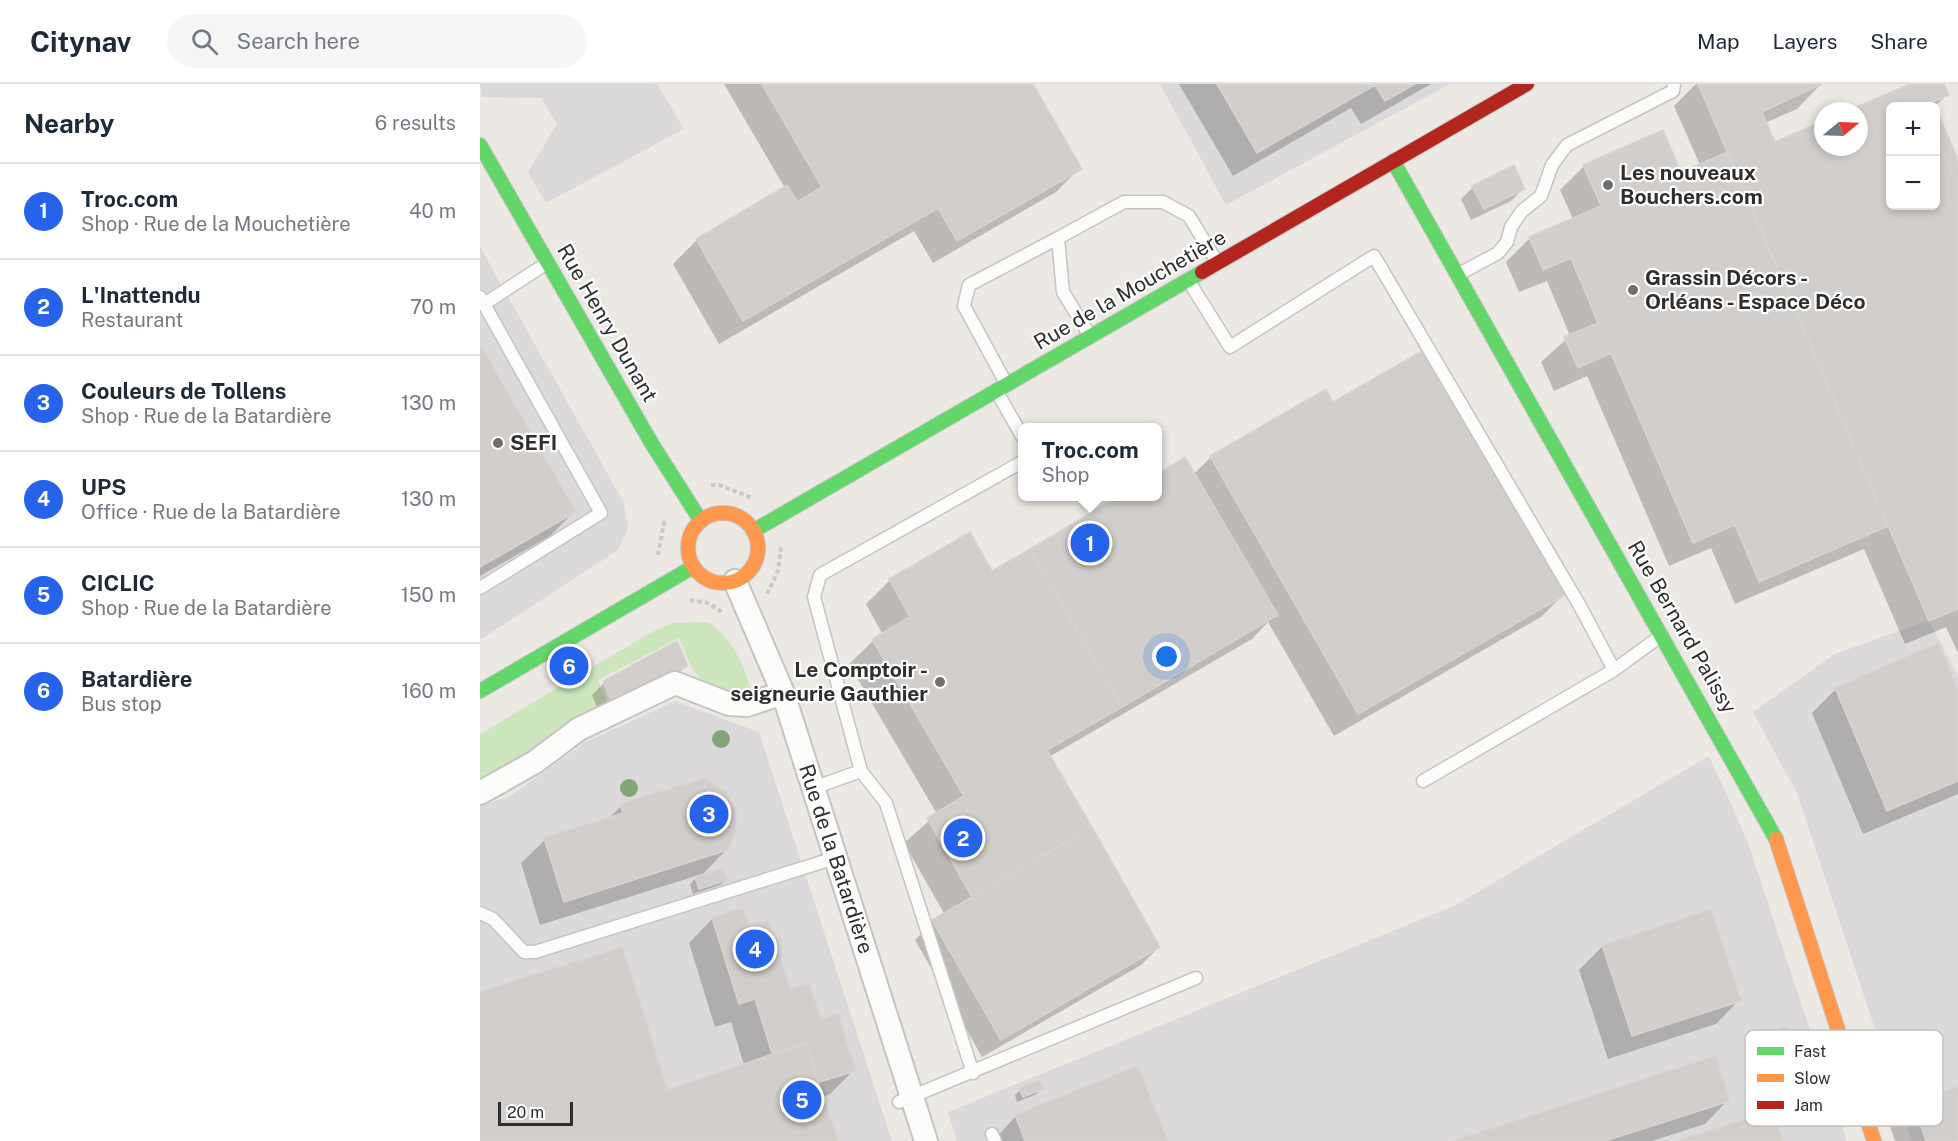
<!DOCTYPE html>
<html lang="en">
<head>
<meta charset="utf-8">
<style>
	:root { --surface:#fff; --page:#f6f6f7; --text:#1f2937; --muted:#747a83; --line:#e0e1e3; --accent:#2563eb }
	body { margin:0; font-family:"Public Sans",sans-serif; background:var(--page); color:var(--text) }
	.controls { position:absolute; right:18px; top:18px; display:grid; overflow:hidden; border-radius:9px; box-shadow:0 3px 9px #0003 }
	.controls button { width:54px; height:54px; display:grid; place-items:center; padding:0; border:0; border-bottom:2px solid var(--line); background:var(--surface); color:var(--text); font:30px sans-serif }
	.compass { position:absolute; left:1334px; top:18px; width:54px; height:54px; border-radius:50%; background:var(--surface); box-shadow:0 3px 9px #0003; rotate:71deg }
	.scale { position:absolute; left:18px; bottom:15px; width:75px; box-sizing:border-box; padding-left:6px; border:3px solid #2e2e2e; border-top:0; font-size:16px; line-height:21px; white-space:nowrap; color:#2e2e2e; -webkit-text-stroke:4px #fff; paint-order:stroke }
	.you { position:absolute; left:687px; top:573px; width:21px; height:21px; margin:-15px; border:4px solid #fff; border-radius:50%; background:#1a73e8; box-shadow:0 0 0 9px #1a73e833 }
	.badge { display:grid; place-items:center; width:39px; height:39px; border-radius:50%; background:var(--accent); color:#fff; font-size:20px; font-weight:700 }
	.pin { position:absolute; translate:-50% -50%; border:3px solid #fff; box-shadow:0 2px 6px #0006 }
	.popup { position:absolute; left:538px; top:339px; width:144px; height:78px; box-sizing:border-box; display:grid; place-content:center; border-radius:9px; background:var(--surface); filter:drop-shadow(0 2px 4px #0005); font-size:20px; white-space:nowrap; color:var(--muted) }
	.popup b { font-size:22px; color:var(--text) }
	.popup::after { content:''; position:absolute; left:50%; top:100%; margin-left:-12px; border:12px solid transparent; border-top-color:var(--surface) }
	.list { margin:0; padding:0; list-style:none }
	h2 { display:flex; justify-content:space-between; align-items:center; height:78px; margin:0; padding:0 24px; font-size:26px }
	h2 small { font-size:20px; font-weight:400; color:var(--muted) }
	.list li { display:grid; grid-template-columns:39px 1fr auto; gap:18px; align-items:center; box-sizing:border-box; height:96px; padding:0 24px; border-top:2px solid var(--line) }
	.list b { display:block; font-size:22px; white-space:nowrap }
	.list p { margin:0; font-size:20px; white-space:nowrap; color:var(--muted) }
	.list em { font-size:20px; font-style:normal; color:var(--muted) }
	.icon { flex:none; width:33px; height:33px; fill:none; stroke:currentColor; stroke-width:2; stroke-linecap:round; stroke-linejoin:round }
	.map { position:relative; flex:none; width:1478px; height:1057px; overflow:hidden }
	header { display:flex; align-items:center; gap:36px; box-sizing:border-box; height:84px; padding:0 30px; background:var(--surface); border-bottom:2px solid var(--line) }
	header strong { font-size:28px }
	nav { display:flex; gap:33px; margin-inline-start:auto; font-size:21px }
	.search { width:420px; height:54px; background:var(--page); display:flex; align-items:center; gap:15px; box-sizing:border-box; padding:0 21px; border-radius:33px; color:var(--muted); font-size:22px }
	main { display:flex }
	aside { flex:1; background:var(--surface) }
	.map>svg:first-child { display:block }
	.industrial { fill:#dcd9db }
	.green { fill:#cee6be }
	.shadow { fill:#0003 }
	.building { fill:#d1cecb; stroke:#d7d4d0; stroke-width:1.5 }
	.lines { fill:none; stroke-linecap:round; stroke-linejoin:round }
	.lane-casing { stroke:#c5c4c5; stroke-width:15 }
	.street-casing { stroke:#c5c4c5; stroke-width:26 }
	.fast-casing { stroke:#c5c4c5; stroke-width:16 }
	.slow-casing { stroke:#c5c4c5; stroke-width:16 }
	.jam-casing { stroke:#c5c4c5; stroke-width:16 }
	.path { stroke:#c9c9c8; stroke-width:4; stroke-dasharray:4.5 3; stroke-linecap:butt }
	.lane { stroke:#fcfcfb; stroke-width:12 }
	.street { stroke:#fcfcfb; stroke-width:22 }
	.fast { stroke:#63d668; stroke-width:14 }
	.slow { stroke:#ff974d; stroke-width:14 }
	.jam { stroke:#b3261e; stroke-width:14 }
	.tree { fill:#82a575 }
	.poi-dot { fill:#706f6e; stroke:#fff; stroke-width:2 }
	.labels { text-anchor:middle; stroke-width:4.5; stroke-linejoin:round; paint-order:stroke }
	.poi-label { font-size:21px; font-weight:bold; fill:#2e2e2e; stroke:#fff; text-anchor:start }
	.street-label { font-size:21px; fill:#2e2e2e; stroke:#fff }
	.key { fill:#fff; stroke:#c0c0c0; stroke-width:1.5 }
	.key-label { font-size:16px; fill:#2e2e2e }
</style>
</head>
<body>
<header>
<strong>Citynav</strong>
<div class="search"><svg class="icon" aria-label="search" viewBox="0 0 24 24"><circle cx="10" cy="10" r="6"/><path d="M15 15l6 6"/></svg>Search here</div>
<nav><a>Map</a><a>Layers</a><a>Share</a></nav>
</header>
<main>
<aside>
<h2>Nearby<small>6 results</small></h2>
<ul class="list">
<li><span class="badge">1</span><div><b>Troc.com</b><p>Shop · Rue de la Mouchetière</p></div><em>40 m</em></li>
<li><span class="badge">2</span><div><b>L'Inattendu</b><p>Restaurant</p></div><em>70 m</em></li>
<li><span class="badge">3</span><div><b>Couleurs de Tollens</b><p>Shop · Rue de la Batardière</p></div><em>130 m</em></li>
<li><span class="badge">4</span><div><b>UPS</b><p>Office · Rue de la Batardière</p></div><em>130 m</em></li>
<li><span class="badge">5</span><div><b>CICLIC</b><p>Shop · Rue de la Batardière</p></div><em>150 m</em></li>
<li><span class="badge">6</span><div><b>Batardière</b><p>Bus stop</p></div><em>160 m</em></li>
</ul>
</aside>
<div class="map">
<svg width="1478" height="1057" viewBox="0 0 1478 1057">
	<rect width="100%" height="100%" fill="#ece8e4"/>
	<!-- industrial -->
	<path class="industrial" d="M0,0H177L204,45L66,119L48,88L77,40L61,14L2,13Z
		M680,0H970L746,121Z
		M0,163L144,419L148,444L138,466L0,556Z
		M1449,536L1478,592V1057H1432L1317,709L1273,628L1355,570Z
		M195,617L279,648L412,1057H0V722L30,712L106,658Z
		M1229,672L1267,756L1367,1057H477L468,1028L974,822Z"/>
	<!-- green -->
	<path class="green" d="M228,538C252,554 263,579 271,606L265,611L231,607L212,585L199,554L118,596L128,620L41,677L0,697V650L170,549L193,539Z"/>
	<!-- shadow -->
	<path class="shadow" d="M244,0H550L600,84L576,108L453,179L434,147L239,260L193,180L217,156L305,104Z
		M699,0H951L881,40L871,24L753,92Z
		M1216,0H1341L1317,25L1285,39L1294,60L1343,63H1379V27H1370L1434,0H1462L1467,11L1455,22H1410V122H1456V26L1478,80V569L1466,543L1425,560L1384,465L1255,520L1231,464L1189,482L1107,292L1074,307L1061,278L1090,252L1067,197L1039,208L1026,178L1050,154L1093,135L1080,106L1104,82L1201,90L1220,81L1194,22Z
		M993,103L1043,105L1031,117L991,136L981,115Z
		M0,263L94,428L70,452L0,492Z
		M853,320L1085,509L1061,533L854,652L788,538L772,555L569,673L679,863L661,881L502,973L435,856L453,838L465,831L424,759L457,730L369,580L393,557L403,551L386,520L410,496L512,489L678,412V391L704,375L713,391L731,373Z
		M94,578L95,580L89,586L80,591L85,583Z
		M206,582L194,594L118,626L112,611L124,599Z
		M1356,605L1478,609V710L1383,750L1332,629Z
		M225,695L238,703L251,721L247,765L220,793L246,796L240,801L213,810L210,800L219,791L60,841L41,779L65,756L127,736L141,722Z
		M232,835L268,844L309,907L340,937L374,986L350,1010L342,1013L356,1057H0V910L188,1008L264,981L251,938L235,943L209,859Z
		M1123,862L1259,916L1236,940L1128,975L1099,886Z
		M1290,950L1309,952L1303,958L1287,964L1284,956Z
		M562,1004L557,1010L537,1018L535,1011L540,1006Z
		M1248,1016L1225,1040L1172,1057H977Z
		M1434,1019L1478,1057H1415L1410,1042Z
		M536,1032L687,1057H513Z"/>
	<!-- building -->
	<path class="building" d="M282,0H553L602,85L477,157L458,124L263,237L216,155L307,101L317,118L342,103Z
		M737,0H935L905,17L895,1L777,69Z
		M1218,0H1342L1282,28L1295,58L1343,37V63H1379V27H1367L1430,0H1464L1469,11L1444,22H1410V122H1456V50L1478,104V525L1449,537Z
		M1453,17L1478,76V104L1456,50V22L1443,21Z
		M1183,46L1201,88L1248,68L1408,442L1279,498L1255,441L1213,459L1131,269L1098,284L1084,253L1118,239L1091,174L1063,186L1049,153L1121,122L1103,81Z
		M1034,81L1045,105L1004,125L992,102Z
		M0,260L96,428L0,483Z
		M942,267L963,304L967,302L1087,510L878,630L730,372L846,305L853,318Z
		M705,373L798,531L642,623L550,465L639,412H678V390Z
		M490,448L512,487L550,465L642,623L567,666L612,743L492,813L447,734L484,712L392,555L430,533L409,495Z
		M197,557L208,582L130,615L123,597Z
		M1458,559L1478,605V697L1407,727L1355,604Z
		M225,694L246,708L255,726L256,748L248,766L84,818L64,754L143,729L140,720Z
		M612,743L680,863L521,956L452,836Z
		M243,784L247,796L219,805L215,793Z
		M263,824L269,842L288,836L310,905L329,899L341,935L358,929L376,987L339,998L325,959L292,969L275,915L259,920L232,834Z
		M1231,825L1261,917L1152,952L1122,861Z
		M142,863L188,1006L325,959L358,1057H0V908Z
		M1307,942L1311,953L1293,959L1289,949Z
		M1236,972L1250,1017L1125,1057H972Z
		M658,982L688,1057H545L535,1031Z
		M561,996L564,1005L543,1013L539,1004Z
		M1478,1003V1057H1446L1433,1017Z
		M1293,1026L1303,1057H1197Z"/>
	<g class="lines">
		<defs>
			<path id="lane" d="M979,190L1018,169L1027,158L1031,143L1042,127L1061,112L1072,81L1087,61L1193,7L1194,0
				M708,196L750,263L894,172L1100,522L1134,586
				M0,213L121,429L0,504
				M4,220L67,179
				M610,252L583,208L578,154L644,118H683L709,132L737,178
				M527,301L484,222L489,201L578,154
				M517,308L542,352
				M381,687L406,719L493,989
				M943,697L1134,586L1182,551
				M333,704L381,687L334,513L340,491L542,378
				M0,829L13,835L44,868H55L355,774
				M419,1018L716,894
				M512,1050L515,1057"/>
			<path id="street" d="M255,497L303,609L446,1057
				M0,709L55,678L99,645L195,599L249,620L267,621L303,609"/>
			<path id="fast" d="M0,61L172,360L221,437
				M913,77L1296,755
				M273,447L722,188
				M0,607L213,483"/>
			<path id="slow" d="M208 464a35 35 0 1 1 70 0a35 35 0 1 1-70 0Z
				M1296,755L1394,1057"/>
			<path id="jam" d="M722,188L1047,0"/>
		</defs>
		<!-- lane casing -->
		<use href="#lane" class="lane-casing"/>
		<!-- street casing -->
		<use href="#street" class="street-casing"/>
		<!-- fast casing -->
		<use href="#fast" class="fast-casing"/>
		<!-- slow casing -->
		<use href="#slow" class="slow-casing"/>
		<!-- jam casing -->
		<use href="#jam" class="jam-casing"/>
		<!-- path -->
		<path class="path" d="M231,401H239L272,414
			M178,471L185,434
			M287,510L298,487L301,463
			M210,516L228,519L242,528"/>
		<!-- lane -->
		<use href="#lane" class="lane"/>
		<!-- street -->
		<use href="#street" class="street"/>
		<!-- fast -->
		<use href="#fast" class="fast"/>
		<!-- slow -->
		<use href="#slow" class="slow"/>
		<!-- jam -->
		<use href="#jam" class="jam"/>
	</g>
	<!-- trees -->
	<g class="tree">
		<circle cx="241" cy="655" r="9"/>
		<circle cx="149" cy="704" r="9"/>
	</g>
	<!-- markers -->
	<g class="poi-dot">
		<circle cx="1128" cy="101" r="6"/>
		<circle cx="1153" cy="206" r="6"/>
		<circle cx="18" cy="359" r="6"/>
		<circle cx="460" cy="598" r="6"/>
	</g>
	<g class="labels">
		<!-- poi labels -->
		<g class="poi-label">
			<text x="1140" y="96">Les nouveaux<tspan x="1140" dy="24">Bouchers.com</tspan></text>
			<text x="1165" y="201">Grassin Décors -<tspan x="1165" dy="24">Orléans - Espace Déco</tspan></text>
			<text x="30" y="366">SEFI</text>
			<text x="448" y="593" text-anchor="end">Le Comptoir -<tspan x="448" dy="24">seigneurie Gauthier</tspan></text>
		</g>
		<!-- street labels -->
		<g class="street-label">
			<text transform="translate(650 206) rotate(-30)" y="7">Rue de la Mouchetière</text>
			<text transform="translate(127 239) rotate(60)" y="7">Rue Henry Dunant</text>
			<text transform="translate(1202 543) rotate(60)" y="7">Rue Bernard Palissy</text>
			<text transform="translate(356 775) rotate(72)" y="7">Rue de la Batardière</text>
		</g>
	</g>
	<!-- legend -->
	<rect x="1265" y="946" width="198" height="96" rx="9" class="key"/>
	<rect x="1277" y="963" width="27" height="8" fill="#63d668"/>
	<rect x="1277" y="990" width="27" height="8" fill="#ff974d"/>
	<rect x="1277" y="1017" width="27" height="8" fill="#b3261e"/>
	<g class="key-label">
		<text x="1314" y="973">Fast</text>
		<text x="1314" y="1000">Slow</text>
		<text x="1314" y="1027">Jam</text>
	</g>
</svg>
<div class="controls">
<button>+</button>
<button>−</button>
</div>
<svg class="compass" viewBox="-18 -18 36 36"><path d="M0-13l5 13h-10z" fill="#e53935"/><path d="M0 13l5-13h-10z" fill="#747a83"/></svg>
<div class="scale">20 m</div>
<div class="you"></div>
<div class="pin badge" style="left:610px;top:459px">1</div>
<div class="popup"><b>Troc.com</b>Shop</div>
<div class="pin badge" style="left:483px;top:754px">2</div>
<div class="pin badge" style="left:229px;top:730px">3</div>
<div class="pin badge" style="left:275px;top:865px">4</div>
<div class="pin badge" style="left:322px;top:1016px">5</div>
<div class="pin badge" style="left:89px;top:582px">6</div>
</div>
</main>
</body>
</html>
